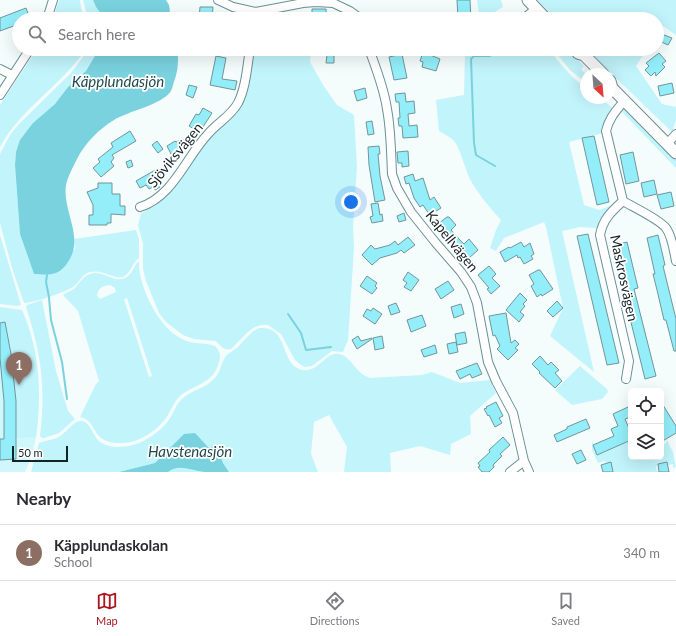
<!DOCTYPE html>
<html lang="en">
<head>
<meta charset="utf-8">
<style>
	:root { --surface:#fff; --page:#f2f2f3; --text:#2b2b33; --muted:#7c7c81; --line:#e1e1e2; --accent:#aa161e }
	body { margin:0; font-family:Lato,sans-serif; background:var(--page); color:var(--text) }
	.controls { position:absolute; right:12px; bottom:12px; display:grid; overflow:hidden; border-radius:6px; box-shadow:0 4px 16px #0002 }
	.controls button { width:36px; height:36px; display:grid; place-items:center; padding:0; border:0; border-bottom:1px solid var(--line); background:var(--surface); color:var(--text); font:20px sans-serif }
	.compass { position:absolute; left:580px; top:68px; width:36px; height:36px; border-radius:50%; background:var(--surface); box-shadow:0 4px 16px #0002; rotate:154deg }
	.scale { position:absolute; left:12px; bottom:10px; width:56px; box-sizing:border-box; padding-left:4px; border:2px solid #142325; border-top:0; font-size:11px; line-height:14px; white-space:nowrap; color:#142325; -webkit-text-stroke:3px #fff; paint-order:stroke }
	.you { position:absolute; left:351px; top:202px; width:14px; height:14px; margin:-10px; border:3px solid #fff; border-radius:50%; background:#1a73e8; box-shadow:0 0 0 6px #1a73e833 }
	.badge { display:grid; place-items:center; width:26px; height:26px; border-radius:50%; background:var(--accent); color:#fff; font-size:13px; font-weight:700 }
	.pin { position:absolute; translate:-50% -33px; filter:drop-shadow(0 1px 2px #0008) }
	.pin::after { content:''; position:absolute; top:21px; width:14px; height:12px; background:inherit; clip-path:polygon(0 0,100% 0,50% 100%) }
	.list { margin:0; padding:0; list-style:none }
	h2 { display:flex; justify-content:space-between; align-items:center; height:52px; margin:0; padding:0 16px; font-size:17px }
	h2 small { font-size:13px; font-weight:400; color:var(--muted) }
	.list li { display:grid; grid-template-columns:26px 1fr auto; gap:12px; align-items:center; box-sizing:border-box; height:56px; padding:0 16px; border-top:1px solid var(--line) }
	.list b { display:block; font-size:15px; white-space:nowrap }
	.list p { margin:0; font-size:13px; white-space:nowrap; color:var(--muted) }
	.list em { font-size:13px; font-style:normal; color:var(--muted) }
	.icon { flex:none; width:22px; height:22px; fill:none; stroke:currentColor; stroke-width:2; stroke-linecap:round; stroke-linejoin:round }
	.map { position:relative; flex:none; width:676px; height:472px; overflow:hidden }
	.search { position:absolute; background:var(--surface); box-shadow:0 4px 16px #0002; left:12px; right:12px; top:12px; height:44px; display:flex; align-items:center; gap:10px; box-sizing:border-box; padding:0 14px; border-radius:22px; color:var(--muted); font-size:15px }
	.sheet { height:108px; background:var(--surface) }
	nav { display:flex; justify-content:space-around; align-items:center; box-sizing:border-box; height:56px; border-top:1px solid var(--line); background:var(--surface); font-size:11px; color:var(--muted) }
	nav a { display:grid; justify-items:center; gap:2px }
	nav .on { color:var(--accent) }
	.map>svg:first-child { display:block }
	.built { fill:#cff7fc }
	.green { fill:#c2f4fb; fill-rule:evenodd }
	.water { fill:#79d2de }
	.lines { fill:none; stroke-linecap:round; stroke-linejoin:round }
	.stream { stroke:#79d2de; stroke-width:2 }
	.building { fill:#93eef9; stroke:#71969b }
	.minor-casing { stroke:#6b9095; stroke-width:10 }
	.tertiary-casing { stroke:#6b9095; stroke-width:13 }
	.minor { stroke:#fff; stroke-width:8 }
	.tertiary { stroke:#fff; stroke-width:11 }
	.labels { text-anchor:middle; stroke-width:3.5; stroke-linejoin:round; paint-order:stroke }
	.street-label { font-size:14px; fill:#142325; stroke:#fff }
	.water-label { font-size:15px; font-style:italic; fill:#204a4f; stroke:#fff }
</style>
</head>
<body>
<div class="map">
<svg width="676" height="472" viewBox="0 0 676 472">
	<rect width="100%" height="100%" fill="#f4fcfc"/>
	<!-- built -->
	<path class="built" d="M0,308L20,310L38,422L35,442L30,460L25,472H0Z"/>
	<!-- green -->
	<path class="green" d="M59,0H80L81,8L85,19H53Z
		M83,0H93L96,7L105,19H88Z
		M477,0H501L503,7L493,13V19H480Z
		M537,0H676V35L663,26L657,30V19H556Z
		M37,49H86C61,86 21,108 0,147V105Z
		M89,49H99L86,71L68,87L55,104L33,123L16,152L15,165L20,234L34,274L75,249L74,239L136,230L139,239V258C132,263 131,273 123,277C116,280 103,269 90,272C82,274 80,282 74,286C67,292 33,303 24,303L12,268L0,223V154L10,135L19,124L71,73Z
		M254,49H311L310,62L323,85L337,105L354,115L357,167L353,226L354,248L348,340L343,352L332,351L312,366L305,367L301,365L295,360L281,334L268,325H261L255,327L249,331L231,349C223,351 221,345 215,341L194,339L183,335L166,322L159,313L146,281L143,269V244L138,225L141,214L158,201L198,149L234,112Z
		M473,49H549C560,64 571,77 586,88V98H600L613,108L605,120L603,133L569,142L584,205L599,210L613,205L602,217L597,228L580,227L562,231L594,372L550,336L563,308L546,227L544,222L504,238L496,251L490,248L496,230L501,220C490,208 479,195 471,181C465,170 460,145 452,139C448,136 443,133 439,131L436,100L464,95L465,52Z
		M553,49H567L569,50L584,66L581,69L586,75V83L570,70Z
		M586,49H647L636,66L662,104L676,107V120L672,132Z
		M624,110L627,111L676,160V168L624,114L622,111Z
		M0,235L21,305L17,306L0,304Z
		M139,261C138,287 159,328 182,339C193,345 204,342 215,346C220,351 221,356 219,362C214,383 196,384 181,395C174,401 171,411 166,418C158,429 144,439 131,442C121,444 106,444 99,436C92,428 91,419 80,417L96,384L99,381L78,311L63,295C66,293 70,291 74,289C79,284 83,276 90,274C103,269 116,286 128,276C133,272 134,265 139,261ZM110,285L115,288L116,292L100,299L97,296C98,288 102,286 110,285ZM127,298L152,376L149,377L124,299Z
		M42,300L56,371L68,411L75,419L59,433L44,438H42L40,436C46,387 41,353 26,307L27,305Z
		M0,307L22,310C40,350 42,394 36,437L16,438C16,398 13,362 5,323H0Z
		M259,328C288,326 280,358 297,368C317,378 324,351 339,354C349,356 353,366 360,372C363,375 366,376 370,378L422,375L432,372L460,383L490,380L496,393L470,416L471,434L451,444L450,455L420,446L390,453L391,472H344L347,447L329,415L314,422L311,454L318,472H229L223,463L217,446L170,449L155,463L119,472H31L39,443C48,439 55,441 64,433C69,429 74,421 81,421C90,421 93,436 99,441C110,451 134,447 145,440C154,435 165,427 170,418C174,412 176,405 181,400C190,390 205,389 214,379C220,373 221,364 225,357C228,353 233,351 237,348C244,341 250,332 259,328Z
		M580,366L607,389L608,392L602,399L572,405L555,390Z
		M631,440V457H661V447L666,443L667,440L673,452L676,467L673,468V464L668,465L667,463L656,466L657,471L659,472H613L610,462L606,464L605,461L598,463L592,450V441L597,454Z
		M183,467L202,472H168L171,469Z"/>
	<!-- water -->
	<path class="water" d="M93,0H166L169,5L171,19H105L96,7Z
		M99,49H177C179,59 178,69 175,79C173,83 173,87 171,91C162,105 128,111 114,120C99,129 85,143 77,159C73,167 68,176 66,185C62,211 85,237 68,262C59,276 50,275 34,274L20,234L15,165L16,152L20,140L33,123L55,104L68,87L86,71Z
		M195,433L208,447L217,446L223,463L229,472C221,472 212,472 204,472C192,471 179,463 168,472H119L155,463L184,434Z"/>
	<g class="lines">
		<!-- stream -->
		<path class="stream" d="M495,166L476,155L474,143L471,59L474,56H490L502,49
			M47,275L46,282L49,297
			M49,298L51,320L62,362L67,399
			M288,314L301,333L306,350L331,347"/>
	</g>
	<!-- building -->
	<path class="building" d="M457,0H470L471,19H458Z
		M200,7H213L212,19H199Z
		M26,8L30,19H19V24L0,31V18Z
		M312,9H326V19H317V15H312Z
		M659,33L672,38L668,45L657,40Z
		M324,49H337L336,55H334V63H326L327,55H323Z
		M423,52L440,59L436,71L422,67L423,62L420,61Z
		M659,53L666,61L662,64L665,67L656,76L655,72L651,76L645,70L649,66L646,63Z
		M402,54L407,78L394,80L389,57Z
		M216,56L226,58L222,79L237,81L235,90L210,85Z
		M672,83L674,93L660,96L658,86Z
		M189,85L197,87L193,98L186,95Z
		M365,88L367,98L357,101L354,91Z
		M405,93L406,102L414,101L415,113L408,114L409,126L417,125L418,137L403,138L402,126H399L398,118H400L399,102H396L395,94Z
		M203,108L212,113L201,130L200,129L199,132L189,126L196,114L199,115Z
		M372,121L374,134L368,135L366,122Z
		M130,131L136,141L112,155L114,158L111,162L114,166L101,177L93,168L100,162L98,159L113,147L111,143Z
		M594,136L609,202L597,205L582,138Z
		M183,139L186,144L184,145L185,148L183,149L184,152L175,158L174,155L172,156L167,146L175,141L176,142Z
		M157,141L163,149L158,153L152,145Z
		M379,146L380,154H378L380,176L385,200L375,202L369,165L368,147Z
		M408,151L409,166L402,167V163H398L397,152Z
		M633,152L639,181L626,184L620,155Z
		M131,160L133,166L128,168L126,162Z
		M157,169L161,176L155,179L160,187L155,190L153,187L149,189L146,185L140,188L136,181Z
		M413,174L415,181L423,178L430,200L434,197L441,208L433,213L429,214L423,205L420,207L414,198L409,183L406,184L404,177Z
		M654,180L657,194L644,197L641,183Z
		M98,183H112V194H120V206H125V215L111,214V223H107V225H89V215H93V205L87,192L98,188Z
		M671,192L674,206L661,209L657,195Z
		M378,203L380,215L382,214L383,221L372,223L370,217L373,216L371,204Z
		M404,213L406,220L399,222L397,216Z
		M447,217H449L456,225L451,230L459,239L464,244L469,239L478,250L468,259L459,248L458,249L450,241L445,235L446,233L438,224Z
		M588,234L619,363L607,365L577,236Z
		M658,235L665,265L663,266L676,319V351H674L666,320H664L657,290L653,274H655L647,238Z
		M408,237L415,245L404,253L401,250L397,253L380,258L372,265L362,255L371,245L375,249L390,245L395,241L398,245Z
		M521,242L524,247L530,243L534,254L531,256L533,259L524,264L520,257L518,258L517,255L505,262L500,252L509,247L510,248Z
		M627,242L638,288L634,289L656,376L645,379L625,298L628,297L615,245Z
		M489,266L496,274L492,278L500,286L491,294L487,289L489,288L478,275Z
		M538,270H540L553,289L542,296L541,294L537,297L531,286L534,284L529,275Z
		M408,272L419,280L411,291L404,287L407,283L403,280Z
		M367,276L377,283L375,286L377,288L372,294L360,286Z
		M448,281L454,290L441,299L435,289Z
		M520,293L527,300L523,304L525,306L520,312L524,315L519,322L506,310Z
		M557,301L563,308L553,317L547,311Z
		M396,303L400,312L391,315L388,306Z
		M461,304L464,314L454,318L451,307Z
		M373,308L382,314L375,324L363,316L367,309L371,311Z
		M506,313L511,343L515,340L519,344L515,348L518,350L508,360L497,349L500,346L495,335L493,336L489,316Z
		M422,315L426,326L411,332L407,320Z
		M5,322L11,354L16,401V459L0,460V439H4V401L0,358V323Z
		M465,332L467,343L457,345L455,334Z
		M358,336L361,341L372,338V339L357,349L352,340Z
		M382,336L384,348L375,350L373,338Z
		M456,342L458,352L449,354L447,344Z
		M435,345L437,353L424,357L421,350Z
		M540,356L548,365L551,362L559,370L555,373L562,381L555,388L539,373L540,372L532,364Z
		M477,363L482,374L472,378L470,374L460,379L456,371Z
		M496,402L503,416L499,418L502,423L495,427L489,415L488,416L484,409L487,408L486,407Z
		M661,402L676,426V433L661,442Z
		M628,407L631,417L625,419L631,433V440L597,455L593,445L614,436L611,429L618,426L613,414Z
		M586,419L590,428L557,442L554,435L567,429V427Z
		M503,437L510,445L500,454L502,456L493,465L494,467L489,472H482L478,467L480,466L478,463L490,452L489,450Z
		M581,450L586,460L577,464L572,454Z
		M611,462L613,472H603L601,465Z
		M667,462L669,472H659L658,464Z"/>
	<g class="lines">
		<defs>
			<path id="minor" d="M218,0L233,7L256,12L303,3L316,2L333,3L350,11L361,19
				M47,19L53,0
				M523,19L536,9
				M369,49C376,68 384,88 387,109C391,130 391,153 392,174L397,188L411,212L435,242L461,272L471,287L477,303L488,362L496,381L513,413L524,461L529,472
				M0,69L12,75
				M0,95L30,49
				M624,101C616,111 609,118 606,131L623,201C611,212 603,219 600,235L629,361L626,379
				M667,144L676,134
				M623,201C633,207 659,219 666,228C672,236 674,251 676,261
				M140,207C173,197 186,157 208,134C217,123 231,116 238,103C246,87 247,67 250,49
				M510,472L524,461"/>
			<path id="tertiary" d="M528,0L546,19
				M578,53L584,55L603,74
				M610,81L612,88L676,153"/>
		</defs>
		<!-- minor casing -->
		<use href="#minor" class="minor-casing"/>
		<!-- tertiary casing -->
		<use href="#tertiary" class="tertiary-casing"/>
		<!-- minor -->
		<use href="#minor" class="minor"/>
		<!-- tertiary -->
		<use href="#tertiary" class="tertiary"/>
	</g>
	<g class="labels">
		<!-- street labels -->
		<g class="street-label">
			<text transform="translate(175 155) rotate(-51)" y="5">Sjöviksvägen</text>
			<text transform="translate(452 241) rotate(51)" y="5">Kapellvägen</text>
			<text transform="translate(624 278) rotate(78)" y="5">Maskrosvägen</text>
		</g>
		<!-- water labels -->
		<g class="water-label">
			<text x="118" y="87">Käpplundasjön</text>
			<text x="190" y="457">Havstenasjön</text>
		</g>
	</g>
</svg>
<div class="controls">
<button><svg class="icon" aria-label="locate" viewBox="0 0 24 24"><circle cx="12" cy="12" r="6"/><path d="M12 2v4M12 18v4M2 12h4M18 12h4"/></svg></button>
<button><svg class="icon" aria-label="layers" viewBox="0 0 24 24"><path d="M12 4l9 5-9 5-9-5zM3 14l9 5 9-5"/></svg></button>
</div>
<svg class="compass" viewBox="-18 -18 36 36"><path d="M0-13l5 13h-10z" fill="#e53935"/><path d="M0 13l5-13h-10z" fill="#7c7c81"/></svg>
<div class="scale">50 m</div>
<div class="you"></div>
<div class="pin badge" style="left:19px;top:385px;background:#8d6e63">1</div>
<div class="search"><svg class="icon" aria-label="search" viewBox="0 0 24 24"><circle cx="10" cy="10" r="6"/><path d="M15 15l6 6"/></svg>Search here</div>
</div>
<section class="sheet">
<h2>Nearby<small></small></h2>
<ul class="list">
<li><span class="badge" style="background:#8d6e63">1</span><div><b>Käpplundaskolan</b><p>School</p></div><em>340 m</em></li>
</ul>
</section>
<nav>
<a class="on"><svg class="icon" aria-label="map" viewBox="0 0 24 24"><path d="M3 6l6-2 6 2 6-2v14l-6 2-6-2-6 2zM9 4v14M15 6v14"/></svg>Map</a>
<a><svg class="icon" aria-label="directions" viewBox="0 0 24 24"><path d="M12 3l9 9-9 9-9-9zM9 14v-3h6M13 9l2 2-2 2"/></svg>Directions</a>
<a><svg class="icon" aria-label="saved" viewBox="0 0 24 24"><path d="M7 4h10v16l-5-4-5 4z"/></svg>Saved</a>
</nav>
</body>
</html>
